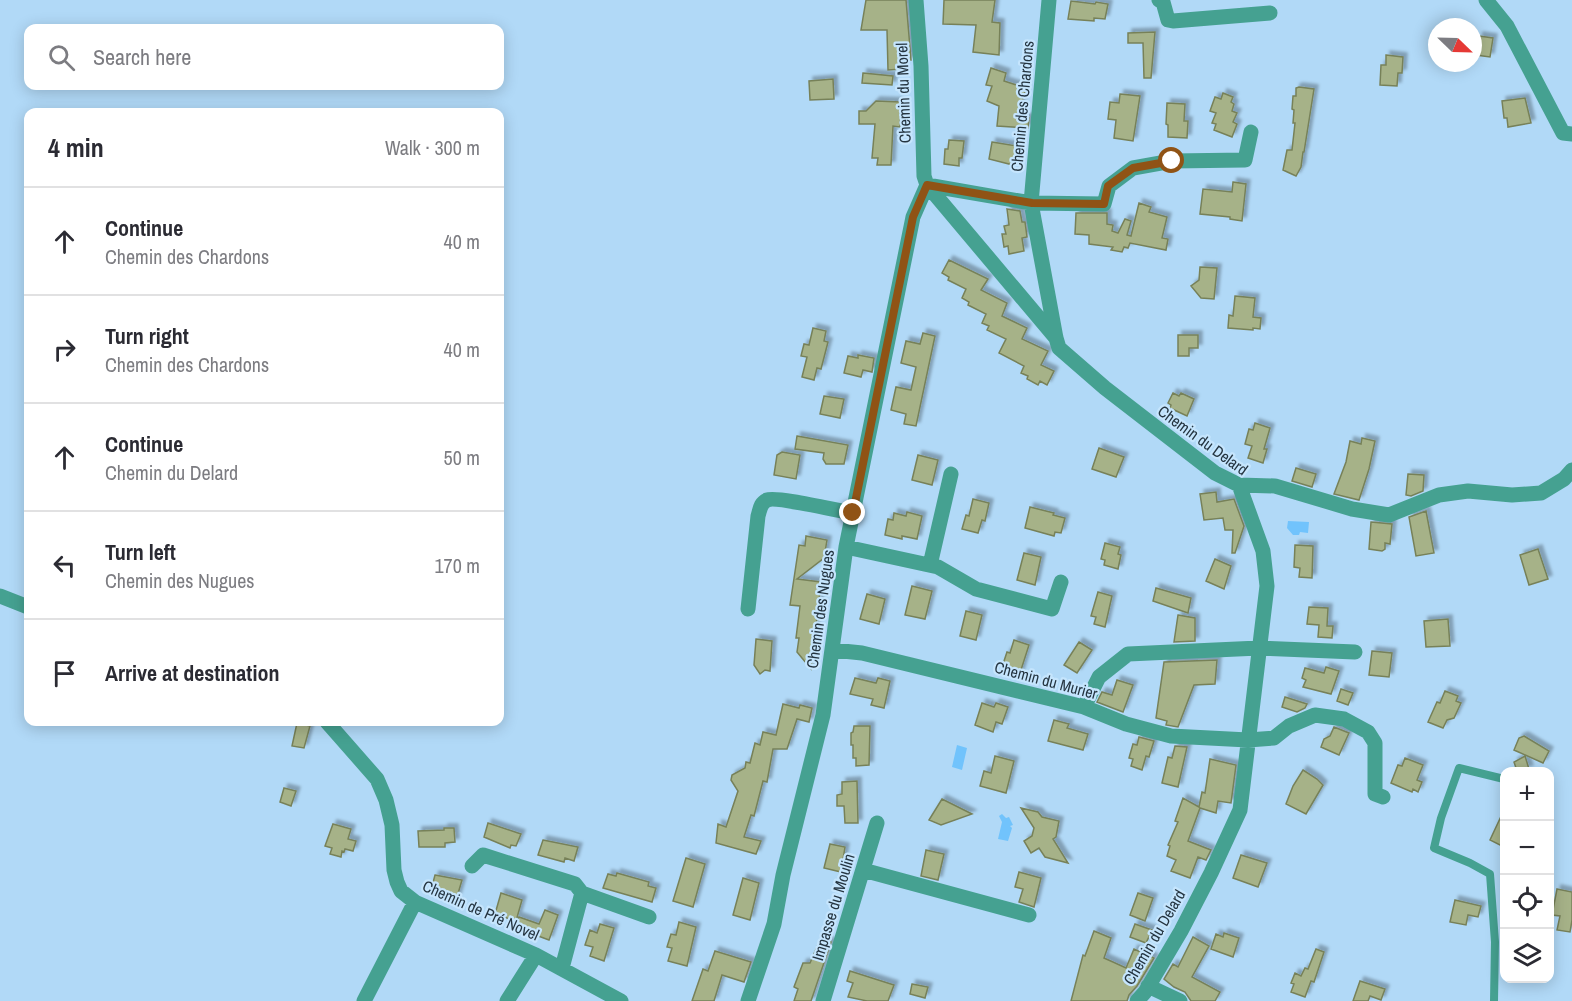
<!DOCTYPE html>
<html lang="en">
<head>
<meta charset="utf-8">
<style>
	:root { --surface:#fff; --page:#f2f2f3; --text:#2b2b33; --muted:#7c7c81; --line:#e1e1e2 }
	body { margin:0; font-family:"Archivo Narrow",sans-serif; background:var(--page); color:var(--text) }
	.controls { position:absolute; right:18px; bottom:18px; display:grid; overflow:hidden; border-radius:12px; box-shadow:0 3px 15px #0003 }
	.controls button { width:54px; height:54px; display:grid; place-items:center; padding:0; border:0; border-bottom:2px solid var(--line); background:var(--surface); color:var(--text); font:30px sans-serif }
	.compass { position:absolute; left:1428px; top:18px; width:54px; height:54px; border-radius:50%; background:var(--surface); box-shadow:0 3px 15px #0003; rotate:113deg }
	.stop { position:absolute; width:18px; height:18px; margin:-14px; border:4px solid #905315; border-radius:50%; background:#fff }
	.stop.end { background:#905315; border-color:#fff; box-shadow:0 2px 6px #0008 }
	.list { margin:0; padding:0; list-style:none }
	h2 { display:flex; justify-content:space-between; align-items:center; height:78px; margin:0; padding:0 24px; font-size:26px }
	h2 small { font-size:20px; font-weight:400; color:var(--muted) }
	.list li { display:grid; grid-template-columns:39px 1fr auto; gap:18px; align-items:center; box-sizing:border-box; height:108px; padding:0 24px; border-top:2px solid var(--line) }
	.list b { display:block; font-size:22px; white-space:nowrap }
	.list p { margin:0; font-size:20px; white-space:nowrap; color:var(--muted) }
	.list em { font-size:20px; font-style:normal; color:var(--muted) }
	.icon { flex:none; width:33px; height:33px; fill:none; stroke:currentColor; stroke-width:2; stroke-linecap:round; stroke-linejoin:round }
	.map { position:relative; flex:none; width:1572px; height:1001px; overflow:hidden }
	.search { position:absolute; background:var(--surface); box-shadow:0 3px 15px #0003; left:24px; top:24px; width:480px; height:66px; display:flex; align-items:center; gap:15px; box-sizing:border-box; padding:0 21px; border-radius:12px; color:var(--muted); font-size:22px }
	.panel { position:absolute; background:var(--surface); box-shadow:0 3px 15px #0003; left:24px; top:108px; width:480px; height:618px; border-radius:12px }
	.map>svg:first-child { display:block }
	.water { fill:#71c3fc }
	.building { fill:#a6b288; stroke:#778159; stroke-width:1.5; filter:url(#shadow) }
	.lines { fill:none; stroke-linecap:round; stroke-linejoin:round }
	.lane { stroke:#45a191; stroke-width:8 }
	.street { stroke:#45a191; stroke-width:15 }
	.route { stroke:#905315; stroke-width:8 }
	.labels { text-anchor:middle; stroke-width:4.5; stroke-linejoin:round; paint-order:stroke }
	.street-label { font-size:16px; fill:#243440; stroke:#c5e5fd }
</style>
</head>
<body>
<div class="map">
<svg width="1572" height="1001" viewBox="0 0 1572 1001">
	<defs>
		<filter id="shadow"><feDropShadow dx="4" dy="-4" stdDeviation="1.5" flood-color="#0004"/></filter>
	</defs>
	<rect width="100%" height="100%" fill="#b1d9f7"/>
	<!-- water -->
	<path class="water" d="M1288,521L1309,522L1308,533L1300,532L1299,535H1293L1287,528Z
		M957,745L967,748L962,770L952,767Z
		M1002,814L1006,818L1009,817L1013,825L1010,826L1012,828L1008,841L998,839L1002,822L999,816Z"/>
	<!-- building -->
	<path class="building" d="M866,0H906L911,60L902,61V69L888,70L887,30H861Z
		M944,0H995L992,22L1000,23L999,55L973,52L976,25L943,24Z
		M1071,1L1095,4L1096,2L1108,4L1105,19L1094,18V21L1068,19Z
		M1155,32L1151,78H1144L1143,43H1128V33Z
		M1479,36L1493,38L1490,57L1476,55Z
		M1386,55L1403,57L1402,73H1398L1397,86L1380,85L1381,65H1386Z
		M991,68L1006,73L1004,81L1026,88L1017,117L1029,118L1028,128L997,126L999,106L987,101L992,86L986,85Z
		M863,73L893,76L892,85L862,83Z
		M833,79L834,99L810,100L809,81Z
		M1299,87L1314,89L1304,152H1303L1301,167L1296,176L1283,170L1287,150H1292L1295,123H1293L1294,110L1292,109L1293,96H1296V88Z
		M1223,93L1233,97L1231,102L1234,104L1232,111L1237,113L1233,122L1237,124L1232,137L1214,130L1216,124L1212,123L1216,113L1210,111L1215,97L1221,99Z
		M1120,94L1140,96L1133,141L1114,138L1116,120L1108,119L1110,102L1119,103Z
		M1525,98L1531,123L1508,127L1507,118H1504L1502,101Z
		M876,101L901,102L900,127L893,126L891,165H877L878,158H872L875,124H859V111H866Z
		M1167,103L1185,104L1184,121H1188L1187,138L1168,137V125L1166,124Z
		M949,140L964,141L962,158H959V166L944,164L945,149H948Z
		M992,142L1017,146L1013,165L989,159Z
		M1233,182L1246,184L1242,221L1230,219V217L1200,214L1203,189L1232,192Z
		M1139,203L1151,207L1149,212L1167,217L1162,238L1168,239L1166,250L1130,243L1128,248L1124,247L1122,252L1111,250L1113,247L1089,244V235L1075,234L1076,213H1107V224L1113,225L1112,231L1118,233L1125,219L1131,221L1127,235L1131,236Z
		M1007,209L1020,211L1022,222H1025L1027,237L1022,238L1024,251L1009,254L1008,246L1004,247L1002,234H1006L1004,226L1009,225Z
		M949,260L988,279L981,290L1007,303L1002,316L1027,328L1022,339L1048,351L1041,365L1054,371L1047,385L1040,381L1038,385L1027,379L1028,376L1021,373L1024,366L999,353L1006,339L987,330L989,326L982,323L986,314L968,305L969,302L962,298L966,289L948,280L949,277L942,273Z
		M1200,267L1217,268L1214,299L1201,298L1191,286L1199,280Z
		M1235,296L1255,298L1253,317L1261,318L1260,329L1253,328V330L1228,328L1229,315L1233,316Z
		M813,328L826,331L824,341L828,342L821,369L817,368L814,380L802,377L807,357L801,356L804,344L809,345Z
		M923,333L935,336L916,426L904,424L906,414L891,410L896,387L911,390L916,367L901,363L906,341L920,344Z
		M1178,335H1198V348H1189V356H1178Z
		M858,355L874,358L872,372L863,370L861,377L844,373L848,356L858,358Z
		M1173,393L1179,396L1181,393L1194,399L1187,416L1170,408L1171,405L1168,403Z
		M824,396L844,399L840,418L820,414Z
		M1255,423L1270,428L1264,449H1267L1263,463L1248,458L1252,446L1245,444L1249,429L1253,430Z
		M797,436L848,445L844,464H826L823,459L824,453L795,449Z
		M1362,438L1375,441L1369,469L1359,500L1334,494L1346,462L1350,441L1361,444Z
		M1099,448L1124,457L1116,477L1092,469Z
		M782,452L800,455L796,479L774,475L777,455Z
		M918,455L938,460L932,485L912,480Z
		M1296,468L1316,474L1312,487L1292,481Z
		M1408,474L1424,475L1423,491L1411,496L1406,495Z
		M1216,492L1217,502L1234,499L1244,526L1235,553H1232L1233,530H1225L1223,518L1204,520L1200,494Z
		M973,499L989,503L985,521L982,520L978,533L962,529L966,515L969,516Z
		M1030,507L1054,513L1053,515L1065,518L1061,533L1055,532L1054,536L1025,528Z
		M1426,511L1434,553L1416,556L1409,517Z
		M907,512L922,516L917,539L902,536V539L885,535L888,519L893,520L894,513L906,516Z
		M1371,522L1392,524L1390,544L1385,543V549L1382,551L1369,549Z
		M806,536L827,540L824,558L797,579L821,582L811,669L797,652L799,638H796L800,606L790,605L799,545L805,546Z
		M1105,543L1120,547L1118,554L1121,555L1118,569L1104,565L1105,560L1101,559Z
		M1295,545L1313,546L1312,578L1299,577L1300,568L1294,567Z
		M1538,549L1548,579L1529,585L1520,555Z
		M1024,553L1041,557L1035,585L1017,580Z
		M1215,559L1231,566L1224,589L1206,581Z
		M912,586L932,591L925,619L905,615Z
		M1156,588L1191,598L1188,613L1153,601Z
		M1098,592L1112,596L1105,627L1094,624L1096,617L1091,616Z
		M867,594L885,599L879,624L860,619Z
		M1309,607L1328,608L1327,626H1333L1332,638L1318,637L1319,625L1307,624Z
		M966,611L982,615L976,640L960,636Z
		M1178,615L1195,618V641L1174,642Z
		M1448,619L1450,646L1426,647L1424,621Z
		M756,639L772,641L770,671L765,670L760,674L754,665Z
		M1014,640L1029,645L1020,673L1002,667L1007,652L1010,653Z
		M1079,642L1092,650L1077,673L1064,665Z
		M1372,651L1392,653L1389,677L1369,675Z
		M1217,660L1215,684L1194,685L1178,727L1166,725L1167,721L1156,718L1164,662Z
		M1326,667L1339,671L1331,694L1303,687L1306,680L1302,678L1305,668L1324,673Z
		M855,678L876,683L878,678L890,681L884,708L871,705L873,699L850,694Z
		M1117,680L1133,685L1123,712L1097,702L1102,692L1112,695Z
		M1341,689L1353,693L1348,705L1337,701Z
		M1445,691L1458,696L1456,701L1461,703L1454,718L1447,720L1443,728L1428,722L1437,702L1440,703Z
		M1285,697L1307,704L1305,708L1297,712L1282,707Z
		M982,703L994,707L996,703L1008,707L1002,724L996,722L993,732L975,725Z
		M783,704L799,708L800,705L812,708L809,722L797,719L787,749H773L767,782L763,781L754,816L751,815L744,837L761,841L756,854L716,843L718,824L726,827L738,791L731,780L732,775L745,768L746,762L750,763L755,743L760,745L763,732L776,735Z
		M1054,720L1069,724L1067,728L1088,734L1083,750L1048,741Z
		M297,723L310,726L304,748L292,746Z
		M854,726H870L869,765L856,766V758H853V745H851V733L853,732Z
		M1334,727L1349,733L1339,755L1321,747L1324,739L1330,736Z
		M1524,736L1549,751L1543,763L1514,750L1519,738Z
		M1139,737L1154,741L1149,757L1146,756L1142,770L1131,766L1133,759L1129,758L1133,744L1137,745Z
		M1175,746L1187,747L1178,787L1162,783L1168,757L1172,758Z
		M995,756L1014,761L1006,793L980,786L984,771L991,773Z
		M1525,756L1529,769L1517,771L1514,762Z
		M1405,758L1423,765L1417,780L1422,782L1418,792L1413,789L1412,792L1391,783L1398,765L1402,766Z
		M1210,759L1236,765L1231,803L1218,801L1216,813L1200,808L1188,841L1211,850L1206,860L1198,857L1190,878L1171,871L1176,860L1167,856L1170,846L1168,845L1178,822L1175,821L1183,798L1199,807L1202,792L1205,793Z
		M1303,770L1317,779L1323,785L1306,814L1286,804L1293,786Z
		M857,781L858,823H845L844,806H837V795L842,794V782Z
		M284,788L296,791L291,806L280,802Z
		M942,799L972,814L941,825L929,820Z
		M1021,808L1038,812L1042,817L1059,821L1056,837L1053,839L1068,863L1045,857L1039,848L1031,853L1024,841L1032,836L1034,828Z
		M1504,810V847L1490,840Z
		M488,823L521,834L516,846L511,845L510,848L484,837Z
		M333,824L351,829L348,839L356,841L353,851L345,849L344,852L342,851L341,857L330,854L332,848L325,846Z
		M444,828H454L455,842L445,843V847H419L418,831L444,830Z
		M543,840L578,847L574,861L565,858L564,862L538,855Z
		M830,844L845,847L841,872L824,868Z
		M926,850L944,854L938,880L921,876Z
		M1241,855L1267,863L1258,887L1233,878Z
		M686,858L705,864L693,907L673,901Z
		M1019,872L1041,878L1034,907L1019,902L1023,889L1015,887Z
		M617,873L649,882L648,886L656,888L652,902L603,888L608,874L616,876Z
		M435,875L462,880L457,897L431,890Z
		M743,878L759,883L750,920L733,915Z
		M1557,889L1572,892V920L1570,932L1557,930L1560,916L1552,915Z
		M501,893L522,900L516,921L495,914Z
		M1138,893L1153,898L1145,921L1130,915Z
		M1455,900L1481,906L1478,917L1468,915L1466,925L1450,922Z
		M545,910L558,915L549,940L514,927L519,917L539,924Z
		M679,922L696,927L687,966L668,961L672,948L667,947L671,934L676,935Z
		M600,924L614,928L604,961L590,956L593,947L585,945L590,930L597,933Z
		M1135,924L1152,930L1146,943L1130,937Z
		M1094,931L1111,938L1104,958L1113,962L1126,968L1134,949L1154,958L1137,986L1129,995L1127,1001H1071L1083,955L1085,956Z
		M1224,933L1239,938L1233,957L1211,949L1216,934L1223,937Z
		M1193,937L1209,946L1192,977L1220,992L1215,1001H1191L1185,992L1174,987L1164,979L1173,964L1178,967Z
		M820,940L831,942L811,1001H794L798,989L794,987L803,963H810Z
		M1316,949L1324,952L1314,982L1311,981L1305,997L1291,992L1294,984L1291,983L1295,973L1301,976L1305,968L1308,969Z
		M715,951L751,962L744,982L722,975L714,1001H692L703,969L708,971Z
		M850,971L894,985L888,1001H867L848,997L853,983L847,981Z
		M1360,981L1385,989L1381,1000L1370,996L1368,1001H1353Z
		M912,984L928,987L925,998L910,994Z"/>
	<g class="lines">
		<!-- lane -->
		<path class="lane" d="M1494,1001L1495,942L1490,874L1470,863L1434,848L1441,818L1459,768L1504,779"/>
		<!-- street -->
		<path class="street" d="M916,0L921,66L924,176L927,185L1055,337
			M1049,0L1031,203L1104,204L1109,186L1133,168L1172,161L1245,160L1251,132
			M1159,0L1163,2L1168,20L1173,21L1270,13
			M1486,0L1507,26L1563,133L1572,134
			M927,185L1031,203L1056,338L1059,348L1105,388L1215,473L1239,485L1275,486L1352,509L1389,515L1439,495L1468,491L1512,495L1541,493L1564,479L1572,470
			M846,547L938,567L976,589L1052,609L1061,582
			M930,565L951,474
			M0,596L28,607
			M748,609L758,516C760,510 760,503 767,500C776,496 839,511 853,513
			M833,650L862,653L1084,707L1126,724L1171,736L1248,740L1274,738L1289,726L1315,715L1344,719L1368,732L1375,743V794L1383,797
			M1084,707L1099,677L1128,654L1259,648L1355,652
			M327,722L377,779L386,800L392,825L394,870L397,882L401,891L415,902L536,955L621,1001
			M472,866L483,855L575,884L582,893L562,968
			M863,870L1029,915
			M582,893L649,917
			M1148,986L1180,1001
			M364,1001L415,902
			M507,1001L536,955
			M748,1001L774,924L783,875L823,715L846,547L913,217L927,185
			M823,1001L877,823
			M1137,1001L1145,992L1181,931L1211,873L1240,810L1267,586L1263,551L1239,485"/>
	</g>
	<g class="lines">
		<!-- route -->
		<path class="route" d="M853,513L913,217L927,185L1032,203L1104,204L1108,186L1133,168L1172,161"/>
	</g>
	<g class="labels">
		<!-- street labels -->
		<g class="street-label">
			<text transform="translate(903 93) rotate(-92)" y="6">Chemin du Morel</text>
			<text transform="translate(1022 106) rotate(-85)" y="6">Chemin des Chardons</text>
			<text transform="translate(1203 440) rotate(36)" y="6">Chemin du Delard</text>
			<text transform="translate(820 609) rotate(-82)" y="6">Chemin des Nugues</text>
			<text transform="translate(1046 680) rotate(15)" y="6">Chemin du Murier</text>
			<text transform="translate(833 907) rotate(-73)" y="6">Impasse du Moulin</text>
			<text transform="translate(481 910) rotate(24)" y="6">Chemin de Pré Novel</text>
			<text transform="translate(1154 937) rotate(-60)" y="6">Chemin du Delard</text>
		</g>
	</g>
</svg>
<div class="controls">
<button>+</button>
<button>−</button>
<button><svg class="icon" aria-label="locate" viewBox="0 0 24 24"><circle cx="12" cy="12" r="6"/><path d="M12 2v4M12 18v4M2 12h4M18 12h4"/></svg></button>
<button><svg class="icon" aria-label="layers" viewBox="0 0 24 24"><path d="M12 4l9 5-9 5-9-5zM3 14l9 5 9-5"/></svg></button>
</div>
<svg class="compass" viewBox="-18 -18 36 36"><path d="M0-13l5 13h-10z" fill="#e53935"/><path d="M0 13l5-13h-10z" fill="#7c7c81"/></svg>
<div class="stop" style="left:1172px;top:161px"></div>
<div class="stop end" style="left:853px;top:513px"></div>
<div class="search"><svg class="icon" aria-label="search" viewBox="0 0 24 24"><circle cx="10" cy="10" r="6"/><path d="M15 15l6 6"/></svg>Search here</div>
<section class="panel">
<h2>4 min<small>Walk · 300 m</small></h2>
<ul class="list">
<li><svg class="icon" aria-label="ahead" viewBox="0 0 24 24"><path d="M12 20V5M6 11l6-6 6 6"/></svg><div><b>Continue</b><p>Chemin des Chardons</p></div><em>40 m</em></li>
<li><svg class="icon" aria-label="right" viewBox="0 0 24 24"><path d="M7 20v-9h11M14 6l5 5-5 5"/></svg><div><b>Turn right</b><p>Chemin des Chardons</p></div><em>40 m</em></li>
<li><svg class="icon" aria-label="ahead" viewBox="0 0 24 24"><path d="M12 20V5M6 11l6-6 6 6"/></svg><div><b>Continue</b><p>Chemin du Delard</p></div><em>50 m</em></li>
<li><svg class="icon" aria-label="left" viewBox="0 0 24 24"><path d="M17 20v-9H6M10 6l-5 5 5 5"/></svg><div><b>Turn left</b><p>Chemin des Nugues</p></div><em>170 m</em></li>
<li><svg class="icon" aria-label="arrive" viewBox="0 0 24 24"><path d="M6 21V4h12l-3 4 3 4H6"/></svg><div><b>Arrive at destination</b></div></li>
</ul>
</section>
</div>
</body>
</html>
